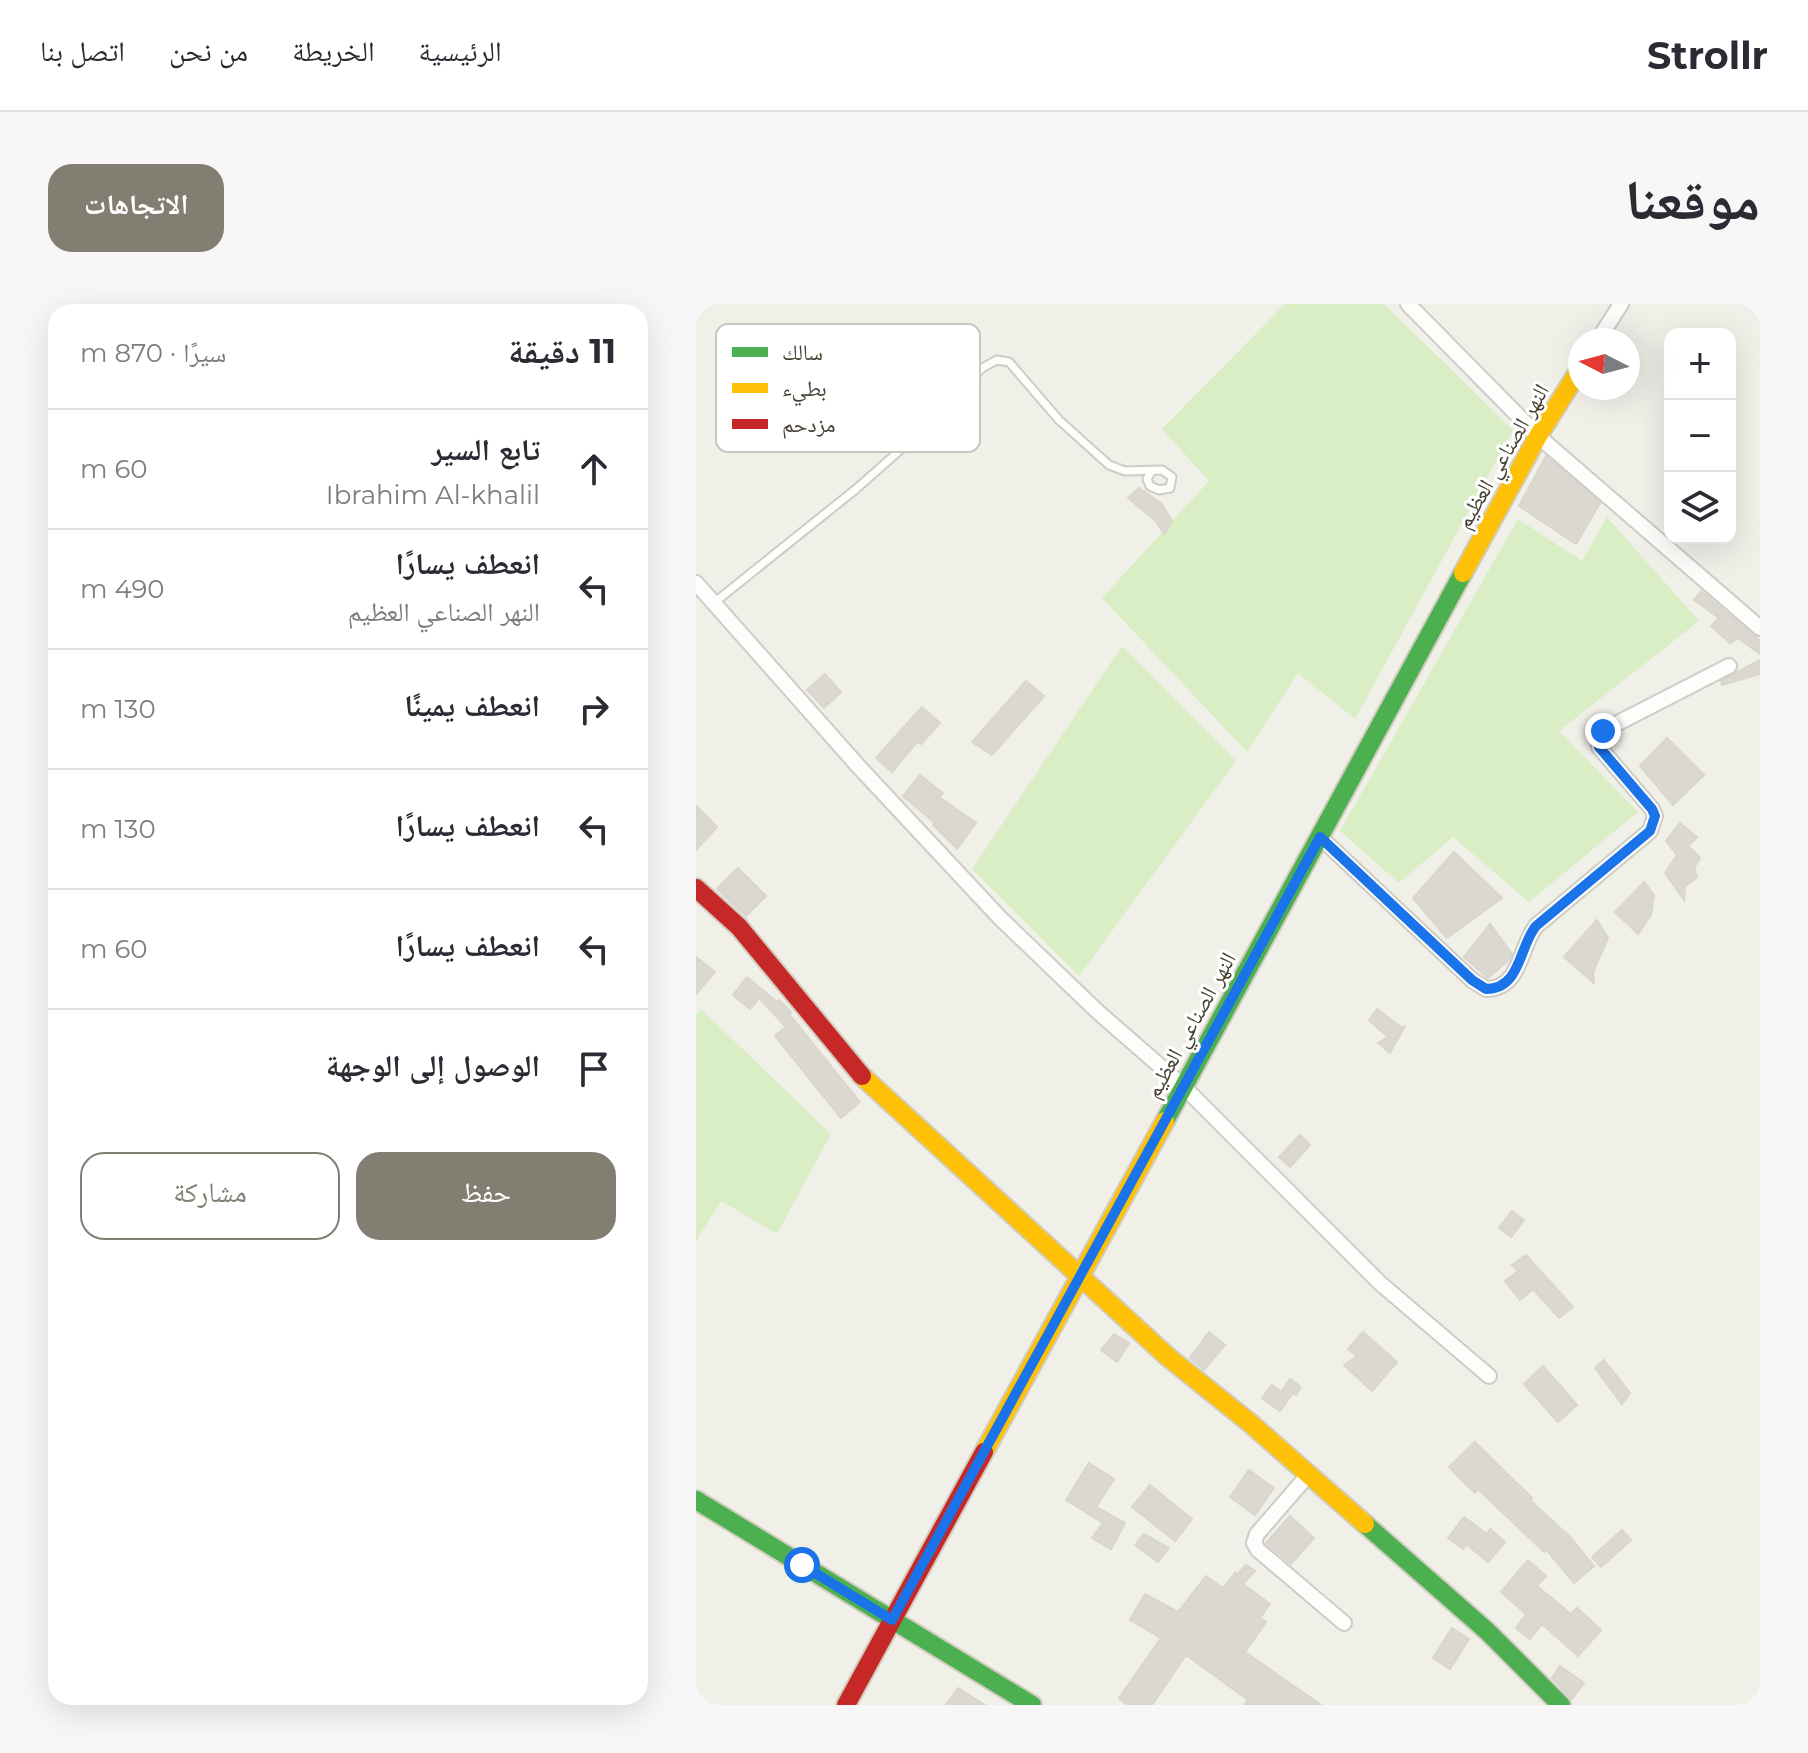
<!DOCTYPE html>
<html lang="ar">
<head>
<meta charset="utf-8">
<style>
	:root { --surface:#fff; --page:#f7f7f7; --text:#2b2b33; --muted:#7c7c81; --line:#e1e1e2; --accent:#827e72 }
	body { margin:0; font-family:Montserrat,"Noto Naskh Arabic",sans-serif; background:var(--page); color:var(--text); direction:rtl }
	.controls { position:absolute; right:24px; top:24px; display:grid; overflow:hidden; border-radius:16px; box-shadow:0 8px 32px #0002 }
	.controls button { width:72px; height:72px; display:grid; place-items:center; padding:0; border:0; border-bottom:2px solid var(--line); background:var(--surface); color:var(--text); font:40px sans-serif }
	.compass { position:absolute; left:872px; top:24px; width:72px; height:72px; border-radius:50%; background:var(--surface); box-shadow:0 8px 32px #0002; rotate:276deg }
	.stop { position:absolute; width:24px; height:24px; margin:-18px; border:6px solid #1a73e8; border-radius:50%; background:#fff }
	.stop.end { background:#1a73e8; border-color:#fff; box-shadow:0 2px 8px #0008 }
	.list { margin:0; padding:0; list-style:none }
	h2 { display:flex; justify-content:space-between; align-items:center; height:104px; margin:0; padding:0 32px; font-size:34px }
	h2 small { font-size:26px; font-weight:400; color:var(--muted) }
	.list li { display:grid; grid-template-columns:52px 1fr auto; gap:24px; align-items:center; box-sizing:border-box; height:120px; padding:0 32px; border-top:2px solid var(--line) }
	.list b { display:block; font-size:30px; white-space:nowrap }
	.list p { margin:0; font-size:26px; white-space:nowrap; color:var(--muted) }
	.list em { font-size:26px; font-style:normal; color:var(--muted) }
	.actions { display:flex; gap:16px; padding:24px 32px }
	.actions a { flex:1; padding:18px 0; border:2px solid var(--accent); border-radius:24px; text-align:center; font-size:28px; color:var(--accent) }
	.actions .main { background:var(--accent); color:#fff }
	.icon { flex:none; width:44px; height:44px; fill:none; stroke:currentColor; stroke-width:2; stroke-linecap:round; stroke-linejoin:round }
	.map { position:relative; flex:none; width:1064px; height:1401px; overflow:hidden; direction:ltr; border-radius:24px }
	header { display:flex; align-items:center; gap:48px; box-sizing:border-box; height:112px; padding:0 40px; background:var(--surface); border-bottom:2px solid var(--line) }
	header strong { font-size:38px }
	nav { display:flex; gap:44px; margin-inline-start:auto; font-size:28px }
	.intro { display:flex; align-items:center; justify-content:space-between; box-sizing:border-box; height:192px; padding:0 48px }
	h1 { margin:0; font-size:56px }
	.button { padding:20px 36px; border-radius:24px; background:var(--accent); color:#fff; font-size:28px; font-weight:700 }
	main { display:flex; gap:48px; padding:0 48px }
	aside { flex:1; background:var(--surface); border-radius:24px; box-shadow:0 8px 32px #0002 }
	.map>svg:first-child { display:block }
	.green { fill:#d9eec5 }
	.building { fill:#dad8d0; stroke:#d8d6cd; stroke-width:2 }
	.lines { fill:none; stroke-linecap:round; stroke-linejoin:round }
	.lane-casing { stroke:#ceccc5; stroke-width:11 }
	.street-casing { stroke:#ceccc5; stroke-width:18 }
	.fast-casing { stroke:#d0cdbe; stroke-width:22 }
	.slow-casing { stroke:#d0cdbe; stroke-width:22 }
	.jam-casing { stroke:#d0cdbe; stroke-width:22 }
	.lane { stroke:#fdfdfc; stroke-width:7 }
	.street { stroke:#fdfdfc; stroke-width:14 }
	.fast { stroke:#4caf50; stroke-width:18 }
	.slow { stroke:#ffc107; stroke-width:18 }
	.jam { stroke:#c62828; stroke-width:18 }
	.route { stroke:#1a73e8; stroke-width:10 }
	.labels { text-anchor:middle; stroke-width:6; stroke-linejoin:round; paint-order:stroke }
	.street-label { font-size:22px; fill:#474133; stroke:#fff }
	.key { fill:#fff; stroke:#c8c6c2; stroke-width:2 }
	.key-label { font-size:22px; fill:#474133 }
</style>
</head>
<body>
<header>
<strong>Strollr</strong>
<nav><a>الرئيسية</a><a>الخريطة</a><a>من نحن</a><a>اتصل بنا</a></nav>
</header>
<div class="intro"><h1>موقعنا</h1><a class="button">الاتجاهات</a></div>
<main>
<div class="map">
<svg width="1064" height="1401" viewBox="0 0 1064 1401">
	<rect width="100%" height="100%" fill="#f0efe8"/>
	<!-- green -->
	<path class="green" d="M589,0H688L817,126L659,415L602,369L551,448L406,294L513,177L466,125Z
		M911,213L1003,317L863,427L942,508L833,598L757,533L703,579L644,527L822,215L886,257Z
		M426,342L540,457L383,672L276,565Z
		M6,706L135,830L81,930L25,897L0,937V711Z"/>
	<!-- building -->
	<path class="building" d="M850,152L904,199L880,240L823,202Z
		M443,184L465,199L476,217L468,230L460,217L432,194Z
		M1005,287L1064,337V350L1042,334L1034,339L1015,322L1023,314L998,296Z
		M1064,356V370L1026,381L1025,377Z
		M129,370L145,388L128,404L111,386Z
		M330,377L348,392L296,451L276,438Z
		M226,403L244,419L225,440L222,437L196,468L180,454Z
		M971,434L1008,471L977,501L944,462Z
		M224,471L247,489L243,493L280,519L261,545L237,521L239,519L207,492Z
		M0,502L21,523L0,546Z
		M984,519L1001,533L992,542L1004,554L998,564L1001,573L989,583L988,596L969,569L981,551L970,537Z
		M758,548L806,594L751,634L717,594Z
		M42,564L70,592L50,612L21,585Z
		M948,578L958,591L955,611L942,630L919,608Z
		M901,616L912,634L897,668L898,679L868,653Z
		M794,620L816,650L814,655L792,674L768,653Z
		M0,653L19,668L0,690Z
		M51,673L81,698L83,696L95,708L93,710L164,798L145,814L79,732L90,723L63,694L54,705L37,691Z
		M681,705L706,724L709,722L694,749L682,739L692,733L673,716Z
		M604,831L614,841L594,863L583,853Z
		M816,907L828,916L815,933L803,924Z
		M830,951L877,1003L863,1014L837,985L824,996L809,977L822,967L816,961Z
		M513,1028L529,1041L508,1066L494,1054Z
		M667,1028L701,1058L676,1087L648,1061L661,1052L652,1045Z
		M418,1030L433,1039L421,1058L405,1046Z
		M908,1056L934,1089L926,1100L899,1064Z
		M847,1062L881,1101L862,1118L828,1080Z
		M594,1075L605,1083L600,1091L597,1089L584,1107L566,1094L576,1081L585,1088Z
		M779,1138L836,1194L834,1196L875,1234L898,1262L878,1279L850,1245L848,1248L782,1185L779,1189L753,1163Z
		M393,1159L418,1175L400,1203L429,1219L415,1245L396,1234L407,1219L370,1196Z
		M553,1166L578,1184L559,1211L534,1193Z
		M454,1181L496,1215L479,1237L436,1203Z
		M594,1212L618,1234L595,1260L570,1239Z
		M768,1213L791,1230L794,1225L809,1238L792,1258L770,1240L767,1245L752,1234Z
		M926,1226L935,1236L905,1263L896,1253Z
		M448,1230L473,1244L462,1258L439,1241Z
		M832,1256L850,1272L841,1282L875,1310L881,1304L905,1326L882,1352L846,1320L834,1335L820,1324L830,1310L805,1288Z
		M550,1261L559,1267L547,1280L574,1300L564,1314L570,1318L549,1348L625,1401H548L552,1396L490,1351L456,1401H432L423,1394L465,1334L434,1316L449,1290L482,1308L510,1272L527,1284L540,1268L539,1273Z
		M756,1324L773,1335L754,1365L737,1354Z
		M864,1362L888,1379L876,1395L856,1374Z
		M262,1384L289,1401H250Z"/>
	<g class="lines">
		<defs>
			<path id="lane" d="M19,298L160,185L228,125L286,64L301,56L313,58L363,116L413,161L429,167L466,166L476,173L474,184L463,186L454,182L451,175L455,168"/>
			<path id="street" d="M712,0L842,132L1064,324
				M902,36L925,0
				M0,279L163,463L305,615L402,708L488,783L685,980L793,1072
				M624,533L776,676L790,685C825,685 824,642 840,622L954,527L959,512L956,505L903,443L904,432L916,422L1033,362
				M613,1170L561,1230L558,1239L562,1246L648,1319"/>
			<path id="fast" d="M469,817L767,269
				M0,1196L336,1401
				M669,1220L791,1327L865,1401"/>
			<path id="slow" d="M767,269L842,132L884,65
				M166,772L472,1053L554,1119L669,1220
				M288,1148L469,817"/>
			<path id="jam" d="M0,584L43,623L166,772
				M150,1401L288,1148"/>
		</defs>
		<!-- lane casing -->
		<use href="#lane" class="lane-casing"/>
		<!-- street casing -->
		<use href="#street" class="street-casing"/>
		<!-- fast casing -->
		<use href="#fast" class="fast-casing"/>
		<!-- slow casing -->
		<use href="#slow" class="slow-casing"/>
		<!-- jam casing -->
		<use href="#jam" class="jam-casing"/>
		<!-- lane -->
		<use href="#lane" class="lane"/>
		<!-- street -->
		<use href="#street" class="street"/>
		<!-- fast -->
		<use href="#fast" class="fast"/>
		<!-- slow -->
		<use href="#slow" class="slow"/>
		<!-- jam -->
		<use href="#jam" class="jam"/>
	</g>
	<g class="lines">
		<!-- route -->
		<path class="route" d="M106,1261L196,1316L624,533L776,676L790,685C825,685 823,642 840,622L954,527L959,512L956,505L903,443L902,438L907,427"/>
	</g>
	<g class="labels">
		<!-- street labels -->
		<g class="street-label">
			<text transform="translate(806 152) rotate(-60)" y="8">النهر الصناعي العظيم</text>
			<text transform="translate(494 721) rotate(-61)" y="8">النهر الصناعي العظيم</text>
		</g>
	</g>
	<!-- legend -->
	<rect x="20" y="20" width="264" height="128" rx="12" class="key"/>
	<rect x="36" y="43" width="36" height="10" fill="#4caf50"/>
	<rect x="36" y="79" width="36" height="10" fill="#ffc107"/>
	<rect x="36" y="115" width="36" height="10" fill="#c62828"/>
	<g class="key-label">
		<text x="86" y="56">سالك</text>
		<text x="86" y="92">بطيء</text>
		<text x="86" y="128">مزدحم</text>
	</g>
</svg>
<div class="controls">
<button>+</button>
<button>−</button>
<button><svg class="icon" aria-label="layers" viewBox="0 0 24 24"><path d="M12 4l9 5-9 5-9-5zM3 14l9 5 9-5"/></svg></button>
</div>
<svg class="compass" viewBox="-18 -18 36 36"><path d="M0-13l5 13h-10z" fill="#e53935"/><path d="M0 13l5-13h-10z" fill="#7c7c81"/></svg>
<div class="stop" style="left:106px;top:1261px"></div>
<div class="stop end" style="left:907px;top:427px"></div>
</div>
<aside>
<h2>11 دقيقة<small>سيرًا · 870 m</small></h2>
<ul class="list">
<li><svg class="icon" aria-label="ahead" viewBox="0 0 24 24"><path d="M12 20V5M6 11l6-6 6 6"/></svg><div><b>تابع السير</b><p>Ibrahim Al-khalil</p></div><em>60 m</em></li>
<li><svg class="icon" aria-label="left" viewBox="0 0 24 24"><path d="M17 20v-9H6M10 6l-5 5 5 5"/></svg><div><b>انعطف يسارًا</b><p>النهر الصناعي العظيم</p></div><em>490 m</em></li>
<li><svg class="icon" aria-label="right" viewBox="0 0 24 24"><path d="M7 20v-9h11M14 6l5 5-5 5"/></svg><div><b>انعطف يمينًا</b></div><em>130 m</em></li>
<li><svg class="icon" aria-label="left" viewBox="0 0 24 24"><path d="M17 20v-9H6M10 6l-5 5 5 5"/></svg><div><b>انعطف يسارًا</b></div><em>130 m</em></li>
<li><svg class="icon" aria-label="left" viewBox="0 0 24 24"><path d="M17 20v-9H6M10 6l-5 5 5 5"/></svg><div><b>انعطف يسارًا</b></div><em>60 m</em></li>
<li><svg class="icon" aria-label="arrive" viewBox="0 0 24 24"><path d="M6 21V4h12l-3 4 3 4H6"/></svg><div><b>الوصول إلى الوجهة</b></div></li>
</ul>
<div class="actions"><a class="main">حفظ</a><a>مشاركة</a></div>
</aside>
</main>
</body>
</html>
